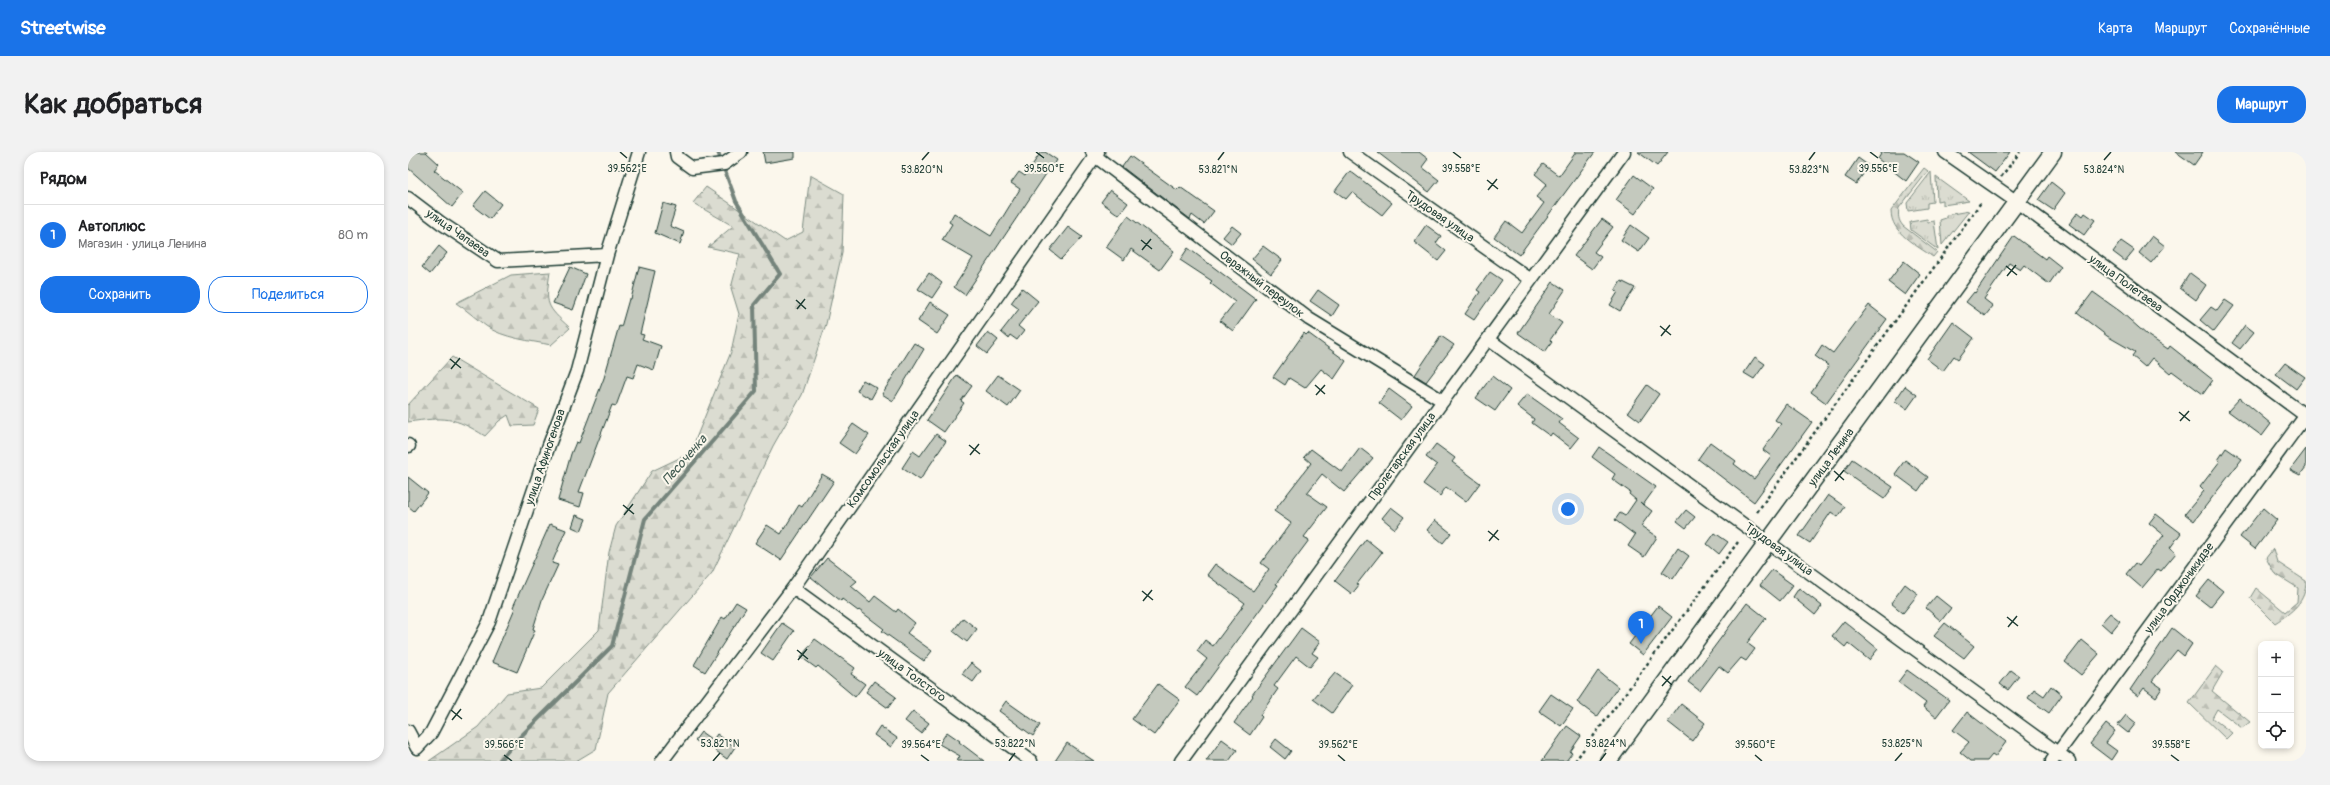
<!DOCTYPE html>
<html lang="ru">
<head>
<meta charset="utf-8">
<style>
	:root { --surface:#fff; --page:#f2f2f2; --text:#202124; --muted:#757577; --line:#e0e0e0; --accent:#1a73e8 }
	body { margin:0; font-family:Pangolin,sans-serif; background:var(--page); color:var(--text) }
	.controls { position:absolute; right:12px; bottom:12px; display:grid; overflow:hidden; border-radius:8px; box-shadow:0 2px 6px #0003 }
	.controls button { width:36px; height:36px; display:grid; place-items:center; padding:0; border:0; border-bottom:1px solid var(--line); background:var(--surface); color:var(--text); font:20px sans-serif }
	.you { position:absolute; left:1160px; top:357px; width:14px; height:14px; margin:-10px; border:3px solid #fff; border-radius:50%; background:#1a73e8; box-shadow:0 0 0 6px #1a73e833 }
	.badge { display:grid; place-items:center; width:26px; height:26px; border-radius:50%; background:var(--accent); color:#fff; font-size:13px; font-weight:700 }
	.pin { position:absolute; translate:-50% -33px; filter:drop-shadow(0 1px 2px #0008) }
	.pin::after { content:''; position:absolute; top:21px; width:14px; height:12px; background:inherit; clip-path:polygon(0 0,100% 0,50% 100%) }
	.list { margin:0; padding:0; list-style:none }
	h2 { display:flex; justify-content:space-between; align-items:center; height:52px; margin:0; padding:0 16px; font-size:17px }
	h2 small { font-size:13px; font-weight:400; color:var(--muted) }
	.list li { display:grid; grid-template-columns:26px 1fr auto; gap:12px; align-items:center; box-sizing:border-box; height:60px; padding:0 16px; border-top:1px solid var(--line) }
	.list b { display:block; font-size:15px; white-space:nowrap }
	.list p { margin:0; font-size:13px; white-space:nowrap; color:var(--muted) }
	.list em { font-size:13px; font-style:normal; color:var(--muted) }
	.actions { display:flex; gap:8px; padding:12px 16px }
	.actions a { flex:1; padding:9px 0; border:1px solid var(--accent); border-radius:16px; text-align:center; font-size:14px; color:var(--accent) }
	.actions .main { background:var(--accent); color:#fff }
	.icon { flex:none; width:22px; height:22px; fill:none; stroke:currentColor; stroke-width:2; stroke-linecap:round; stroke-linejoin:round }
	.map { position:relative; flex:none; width:1898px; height:609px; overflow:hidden; border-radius:16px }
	header { display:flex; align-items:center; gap:24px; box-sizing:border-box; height:56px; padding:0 20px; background:var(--accent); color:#fff }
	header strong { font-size:19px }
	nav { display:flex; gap:22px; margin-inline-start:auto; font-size:14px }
	.intro { display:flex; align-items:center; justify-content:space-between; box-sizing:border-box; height:96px; padding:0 24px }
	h1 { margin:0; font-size:28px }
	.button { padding:10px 18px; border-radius:16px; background:var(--accent); color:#fff; font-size:14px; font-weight:700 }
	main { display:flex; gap:24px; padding:0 24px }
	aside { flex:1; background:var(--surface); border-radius:16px; box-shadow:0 2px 6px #0003 }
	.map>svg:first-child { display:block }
	.grass { fill:url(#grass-tufts); stroke:#7d8c82 }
	.forest { fill:url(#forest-firs); stroke:#7d8c82 }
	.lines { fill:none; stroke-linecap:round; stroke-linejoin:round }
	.stream { stroke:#74847b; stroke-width:4 }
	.building { fill:#c4c9be; stroke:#1f3d34 }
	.minor-casing { stroke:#1f3d34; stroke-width:15 }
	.tertiary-casing { stroke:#1f3d34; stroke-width:19 }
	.path { stroke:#1f3d34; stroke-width:2.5; stroke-dasharray:3 3; stroke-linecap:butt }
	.minor { stroke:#fbf7ec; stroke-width:12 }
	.tertiary { stroke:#fbf7ec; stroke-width:16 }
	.ticks { fill:none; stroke:#1f3d34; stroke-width:1.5 }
	.labels { text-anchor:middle; stroke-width:4; stroke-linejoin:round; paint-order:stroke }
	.street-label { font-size:12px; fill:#1f3d34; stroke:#fbf7ec }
	.water-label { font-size:13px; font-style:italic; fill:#425b52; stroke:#fbf7ec }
	.ticks-label { font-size:10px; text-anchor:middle; fill:#1f3d34; stroke:#fbf7ec; stroke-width:4; stroke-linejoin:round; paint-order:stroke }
</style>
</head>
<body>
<header>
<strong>Streetwise</strong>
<nav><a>Карта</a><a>Маршрут</a><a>Сохранённые</a></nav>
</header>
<div class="intro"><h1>Как добраться</h1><a class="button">Маршрут</a></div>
<main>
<aside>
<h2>Рядом<small></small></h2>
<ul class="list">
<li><span class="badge">1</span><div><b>Автоплюс</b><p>Магазин · улица Ленина</p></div><em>80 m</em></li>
</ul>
<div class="actions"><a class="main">Сохранить</a><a>Поделиться</a></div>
</aside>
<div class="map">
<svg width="1898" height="609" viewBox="0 0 1898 609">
	<defs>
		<pattern id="grass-tufts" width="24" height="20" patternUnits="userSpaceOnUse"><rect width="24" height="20" fill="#dbdcd1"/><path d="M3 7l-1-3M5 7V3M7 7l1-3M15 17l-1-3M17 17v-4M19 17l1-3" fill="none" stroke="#bcbeb4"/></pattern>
		<pattern id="forest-firs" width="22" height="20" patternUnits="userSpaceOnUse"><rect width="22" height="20" fill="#dbdcd1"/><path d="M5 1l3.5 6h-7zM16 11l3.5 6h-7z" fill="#bcbeb4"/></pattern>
	</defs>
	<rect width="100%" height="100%" fill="#fbf7ec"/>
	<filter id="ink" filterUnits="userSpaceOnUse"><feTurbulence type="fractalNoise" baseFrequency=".025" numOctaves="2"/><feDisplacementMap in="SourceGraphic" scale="8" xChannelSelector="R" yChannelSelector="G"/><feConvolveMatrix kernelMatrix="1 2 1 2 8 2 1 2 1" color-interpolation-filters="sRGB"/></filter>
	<g filter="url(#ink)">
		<!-- grass -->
		<path class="grass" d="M1523,20L1525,50L1519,51V56L1500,59L1499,51Z
			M1528,25L1561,49L1535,53V48L1529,49Z
			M1561,59L1534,93L1532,68L1538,66V63Z
			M1519,67L1520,70L1526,69L1530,98L1503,78L1502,70Z"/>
		<!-- forest -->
		<path class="forest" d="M1516,16L1520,19L1491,56C1490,63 1490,68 1495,74L1529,100L1525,105C1508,93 1483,81 1483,59Z
			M402,23L436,42L434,101L418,172L394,243L365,294L304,421L200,541L188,597L168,609H21L70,575L99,541L133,536L191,478L201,400L208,374L244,319L282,301L323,200L331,162L323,136L332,102L300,95L325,74L285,51L298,35L377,89L395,80Z
			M142,120C137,153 138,154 162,176L143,193C124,189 94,186 78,174C67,166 59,158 48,151L103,123Z
			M44,205L131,257L125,273L104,274L100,263L91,269L77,284C45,264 37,265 0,270V253Z
			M1865,397L1869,410L1898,429C1898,450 1884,460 1867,471L1842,446L1848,436L1877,460L1889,450L1890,436L1866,421L1858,406Z
			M1808,514L1815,520L1804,539L1842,570L1834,576L1809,557L1804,566L1824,581L1818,587L1781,551Z"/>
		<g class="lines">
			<!-- stream -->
			<path class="stream" d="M91,609L110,587L204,494L237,367L348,239L346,153L372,122L328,49L310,0"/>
		</g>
		<!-- building -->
		<path class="building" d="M0,0H18L31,12L26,18L55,41L44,55L0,16Z
			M355,0H387V6L357,11Z
			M633,0H637L649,8L642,20L640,19L557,143L546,135L565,106L534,88L544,72L541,70L546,61L583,84L612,37L603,31L611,20L617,24Z
			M969,0H1011L1020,7L1014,15L1031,28L1021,40Z
			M1168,0H1187L1111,103L1086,85L1098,69L1114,81L1136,51L1128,45L1139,32L1127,22L1135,12L1151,24Z
			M1230,0H1260L1249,14Z
			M1474,0H1496L1511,10L1498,29L1470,7Z
			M1560,0H1602L1587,20Z
			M1768,0H1795L1786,13Z
			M722,4L769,38L772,35L806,59L796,72L784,63L782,67L714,15Z
			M1450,6L1461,14L1448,32L1437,25Z
			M942,19L984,51L974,63L944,40L938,47L927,39Z
			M1226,23L1245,37L1227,62L1208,48Z
			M1643,30L1657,41L1645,58L1630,48Z
			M702,38L720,51L711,63L693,50Z
			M77,39L93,52L82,67L65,54Z
			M255,51L268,55L262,74L276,80L272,92L247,81Z
			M1670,60L1675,64L1677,61L1687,68L1676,83L1661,72Z
			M720,64L766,99L752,118L723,97L716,108L698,95Z
			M1194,67L1205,75L1186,100L1193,105L1184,117L1166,104Z
			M1018,73L1033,84L1028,91L1038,99L1030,109L1006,90Z
			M1223,73L1241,86L1231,100L1213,88Z
			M824,74L833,81L824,92L815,85Z
			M660,75L674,85L653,107L642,98Z
			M1606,84L1637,107L1639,104L1653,115L1641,132L1616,113L1612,118L1601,111L1576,147L1585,154L1577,164L1558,150L1566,140L1567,141Z
			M1744,84L1757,94L1743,111L1731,101Z
			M1713,89L1726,98L1717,109L1705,100Z
			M31,94L39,101L22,122L14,115Z
			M855,94L874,108L863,122L844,107Z
			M780,96L848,147L825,179L812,169L827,150L802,131L804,129L772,108Z
			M1496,109L1512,122L1497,143L1480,130Z
			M162,115L178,122L165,158L145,151Z
			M231,115L247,119L232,182L236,183L234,187L253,194L246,218L230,212L225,226L219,224L208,254L204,253L171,340L176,341L172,355L150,348L163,302L168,290L171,291L196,226L211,174L213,175L221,147H223Z
			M1082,120L1094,128L1066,168L1057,162L1072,140L1069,138Z
			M521,121L534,131L524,146L510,137Z
			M1782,121L1798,133L1788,148L1772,136Z
			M1213,129L1227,136L1212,159L1202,153L1210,140L1207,139Z
			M1145,130L1157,138L1141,162L1154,171L1142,188L1144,190L1137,200L1110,181Z
			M614,136L630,149L610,174L616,179L609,188L602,183L600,186L593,180L611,157L603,151Z
			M910,138L931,153L924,164L902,149Z
			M1685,140L1713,160L1739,183L1760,197L1762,194L1805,228L1795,242L1764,219L1762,221L1744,206L1737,215L1724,204L1727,200L1699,184L1669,161Z
			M1817,148L1826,154L1806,180L1792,168L1803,155L1809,159Z
			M522,150L542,163L529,182L510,169Z
			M1461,153L1479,167L1418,251L1403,240L1421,214L1407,204L1414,193L1425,201Z
			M1545,170L1566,186L1550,207L1546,204L1535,219L1519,207Z
			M1837,173L1846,180L1832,197L1824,191Z
			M580,180L590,188L579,202L569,194Z
			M896,181L898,183L900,181L938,209L926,227L913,217L897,236L881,226L877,233L865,225Z
			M1033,184L1046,193L1018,230L1007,223Z
			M506,191L516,197L485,249L474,242Z
			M1347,205L1357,212L1346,227L1336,221Z
			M1877,211L1897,225L1888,237L1868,222Z
			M549,223L564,234L553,249L556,251L536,280L519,268Z
			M590,223L612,238L600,255L578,239Z
			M1084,224L1102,238L1087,259L1068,246Z
			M455,228L469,236L463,247L449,239Z
			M1239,233L1251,242L1232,269L1220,260Z
			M1497,234L1509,243L1499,257L1487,249Z
			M981,237L1004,254L993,268L971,251Z
			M1119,242L1154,267L1151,271L1171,286L1163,296L1144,281L1142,284L1124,271L1126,267L1109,254Z
			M1832,246L1863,272L1854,284L1820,259Z
			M1378,252L1404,270L1346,350L1290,307L1302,290L1328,309L1326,312L1346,327L1363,304L1355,298L1373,272L1367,268Z
			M445,272L461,283L447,302L431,291Z
			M528,282L538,289L512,328L494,316L505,299L512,304Z
			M1028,292L1047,306L1044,310L1072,331L1058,350L1038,335L1032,344L1015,332L1029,313L1018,305Z
			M1191,295L1248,335L1235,353L1232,350L1244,359L1233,374L1249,385L1236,405L1220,394L1227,383L1207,368L1212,361L1217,364L1228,348L1221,342L1222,340L1204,327L1207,322L1184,305Z
			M952,296L965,306L936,340L914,322L899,341L919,355L896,385L901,388L868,432L870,433L789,544L777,535L799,507L789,499L797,488L805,494L837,451L799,423L807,412L845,439L861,417L853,411L883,371L866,359L903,311L896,305L903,297L934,320Z
			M1818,296L1834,307L1786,369L1777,362L1796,339L1792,335L1812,309L1810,308Z
			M1898,297V315L1892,323L1882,318Z
			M1444,307L1485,335L1476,347L1436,319Z
			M1497,308L1520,325L1510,339L1487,322Z
			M414,322L426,329L373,408L347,391L359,373L373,382L391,353L394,355Z
			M0,325L20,341L6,359L0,354Z
			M1420,343L1437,355L1430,365L1423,360L1402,391L1391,384Z
			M983,355L996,365L987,377L974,366Z
			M1855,356L1869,368L1847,397L1832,385Z
			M1278,358L1287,365L1278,376L1269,369Z
			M1748,362L1773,381L1762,396L1768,401L1753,419L1750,417L1734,436L1718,422L1727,411L1731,414L1756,383L1741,371Z
			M168,363L178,367L173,379L164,375Z
			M1027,368L1043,381L1035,391L1019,378Z
			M142,372L158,378L144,411L150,413L134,448L125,477L127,478L109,520L84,510L107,456L105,455Z
			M1307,381L1320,390L1311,402L1299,392Z
			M958,387L974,400L949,432L951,433L944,442L927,429Z
			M1270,396L1281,404L1265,427L1254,420Z
			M419,406L449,429L443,434L462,450L467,444L488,460L490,457L507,471L499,481L524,499L516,509L474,479L476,477L451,458L450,459L434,447L433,449L403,425Z
			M1364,418L1385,433L1372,449L1352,433Z
			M1801,428L1815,439L1802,455L1788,444Z
			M1497,432L1510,442L1495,461L1483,451Z
			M1391,436L1414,454L1407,463L1385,445Z
			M1528,444L1543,456L1533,469L1518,456Z
			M328,450L338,456L297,520L286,513L314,465L317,467Z
			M1339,451L1358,466L1339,491L1347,497L1338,509L1333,506L1320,521L1311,514L1292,539L1280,530Z
			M1250,454L1264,465L1235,503L1221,492Z
			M1702,461L1712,469L1703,480L1693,471Z
			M555,466L569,477L559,490L545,479Z
			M1436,469L1470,497L1461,508L1440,491L1437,495L1424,484Z
			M374,471L386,479L365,509L353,501Z
			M1537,471L1566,494L1556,506L1526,484Z
			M893,476L912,490L904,501L910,505L902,515L888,504L866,534L870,537L852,563L854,565L842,583L826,571L845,544L844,543Z
			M1764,476L1784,492L1776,504L1769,498L1744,529L1754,536L1748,545L1736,536L1730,544L1722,538Z
			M407,487L447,516L443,522L457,532L447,545L410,514L408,516L393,505Z
			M1674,488L1691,502L1673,523L1657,510Z
			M563,511L573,519L565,530L554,522Z
			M1499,518L1541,548L1528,565L1515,555L1518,551L1490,530Z
			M1603,518L1611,524L1600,538L1592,532Z
			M1190,519L1210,535L1189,565L1169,550Z
			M927,521L944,533L924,561L905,547Z
			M466,529L488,545L480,556L458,540Z
			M750,532L772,548L746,583L724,567Z
			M1643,534L1654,543L1641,561L1620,546L1626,537L1636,544Z
			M1143,542L1165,557L1153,574L1131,559Z
			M598,549L632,573L625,584L591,559Z
			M1273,552L1297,571L1284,589L1260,570Z
			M505,559L521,571L513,581L497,569Z
			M1559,560L1598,590L1587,605L1584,603L1579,609H1563L1552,600L1561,590L1545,578Z
			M1718,563L1728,571L1720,581L1710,573Z
			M1698,572L1707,579L1698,591L1709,599L1703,608L1682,592Z
			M472,574L489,586L483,595L466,583Z
			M1159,574L1173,584L1162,600L1164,601L1158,609H1134Z
			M293,580L303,587L297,595L287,588Z
			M539,580L552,589L551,590L576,609H549L552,604L531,592Z
			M309,582L327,595L319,607L301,594Z
			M814,587L829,598L821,609H798Z
			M868,587L883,599L877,607L862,595Z
			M659,591L686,609H647Z"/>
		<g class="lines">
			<defs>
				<path id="minor" d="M268,0L269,5L284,16L316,12L333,0
					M684,0L687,4L901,167L1035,249
					M942,0L1123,128
					M1537,0L1609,50L1898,264
					M0,46L33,71L90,109L199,103
					M1080,187L1661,609
					M0,293L1,294
					M385,436L623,609
					M0,579L9,596L23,581L81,470L141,293L169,219L199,103L231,0
					M254,609L385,436L690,0
					M773,609L1216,0
					M1644,609L1898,263"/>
				<path id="tertiary" d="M1200,609L1645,0"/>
			</defs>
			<!-- minor casing -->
			<use href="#minor" class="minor-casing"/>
			<!-- tertiary casing -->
			<use href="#tertiary" class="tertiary-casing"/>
			<!-- path -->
			<path class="path" d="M1593,25L1612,0
				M1349,360L1574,49
				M1167,609L1330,390"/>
			<!-- minor -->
			<use href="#minor" class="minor"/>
			<!-- tertiary -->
			<use href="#tertiary" class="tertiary"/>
		</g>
	</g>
	<!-- ticks -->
	<path class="ticks" d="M212,0L219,6M628,0L636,6M1045,0L1053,6M1462,0L1470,6M514,8L521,0M810,8L816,0M1401,8L1407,0M1696,8L1703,0M1079,28L1090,37M1080,38L1089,27M733,88L744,97M734,98L743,87M1598,114L1609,123M1599,124L1608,113M388,148L398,157M389,157L397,147M1252,174L1263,183M1253,184L1262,173M42,207L53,216M43,217L52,206M907,233L917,242M908,243L917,233M1771,260L1782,269M1772,269L1781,259M561,293L572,302M562,303L571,292M1426,319L1436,328M1427,329L1436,318M215,353L226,362M216,363L225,352M1080,379L1091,388M1081,389L1090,378M734,439L745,448M735,449L744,438M1599,465L1610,474M1600,475L1609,464M389,498L400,507M390,508L399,497M1254,524L1264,533M1254,534L1263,524M43,558L54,567M44,568L53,557M96,603L104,609M513,603L521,609M930,603L937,609M1347,603L1354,609M1763,603L1771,609M305,609L312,601M601,609L607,601M1192,609L1198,601M1487,609L1494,601"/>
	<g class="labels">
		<!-- street labels -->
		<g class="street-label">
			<text transform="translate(1032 64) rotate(35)" y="4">Трудовая улица</text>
			<text transform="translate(50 81) rotate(35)" y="4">улица Чапаева</text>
			<text transform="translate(1718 131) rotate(36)" y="4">улица Полетаева</text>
			<text transform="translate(854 132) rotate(37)" y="4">Овражный переулок</text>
			<text transform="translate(994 304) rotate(-54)" y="4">Пролетарская улица</text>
			<text transform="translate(137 305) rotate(-71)" y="4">улица Афиногенова</text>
			<text transform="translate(1423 305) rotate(-54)" y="4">улица Ленина</text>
			<text transform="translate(475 307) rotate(-55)" y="4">Комсомольская улица</text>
			<text transform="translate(1371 397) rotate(36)" y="4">Трудовая улица</text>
			<text transform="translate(1771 436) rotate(-54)" y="4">улица Орджоникидзе</text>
			<text transform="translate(504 523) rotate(36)" y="4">улица Толстого</text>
		</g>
		<!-- water labels -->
		<g class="water-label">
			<text transform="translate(276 307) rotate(-49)" y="5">Песоченка</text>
		</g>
	</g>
	<g class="ticks-label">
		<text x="219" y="20">39.562°E</text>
		<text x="636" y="20">39.560°E</text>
		<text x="1470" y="20">39.556°E</text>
		<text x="1053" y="20">39.558°E</text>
		<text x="514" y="21">53.820°N</text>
		<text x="810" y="21">53.821°N</text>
		<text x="1401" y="21">53.823°N</text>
		<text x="1696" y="21">53.824°N</text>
		<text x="312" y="595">53.821°N</text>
		<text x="607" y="595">53.822°N</text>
		<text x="1198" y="595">53.824°N</text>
		<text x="1494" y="595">53.825°N</text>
		<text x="96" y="596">39.566°E</text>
		<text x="513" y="596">39.564°E</text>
		<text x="930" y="596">39.562°E</text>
		<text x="1347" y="596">39.560°E</text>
		<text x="1763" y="596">39.558°E</text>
	</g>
</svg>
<div class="controls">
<button>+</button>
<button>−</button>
<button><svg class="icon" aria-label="locate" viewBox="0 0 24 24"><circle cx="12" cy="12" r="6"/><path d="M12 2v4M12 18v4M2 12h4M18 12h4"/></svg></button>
</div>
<div class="you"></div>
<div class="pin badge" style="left:1233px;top:492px">1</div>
</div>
</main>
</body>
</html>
